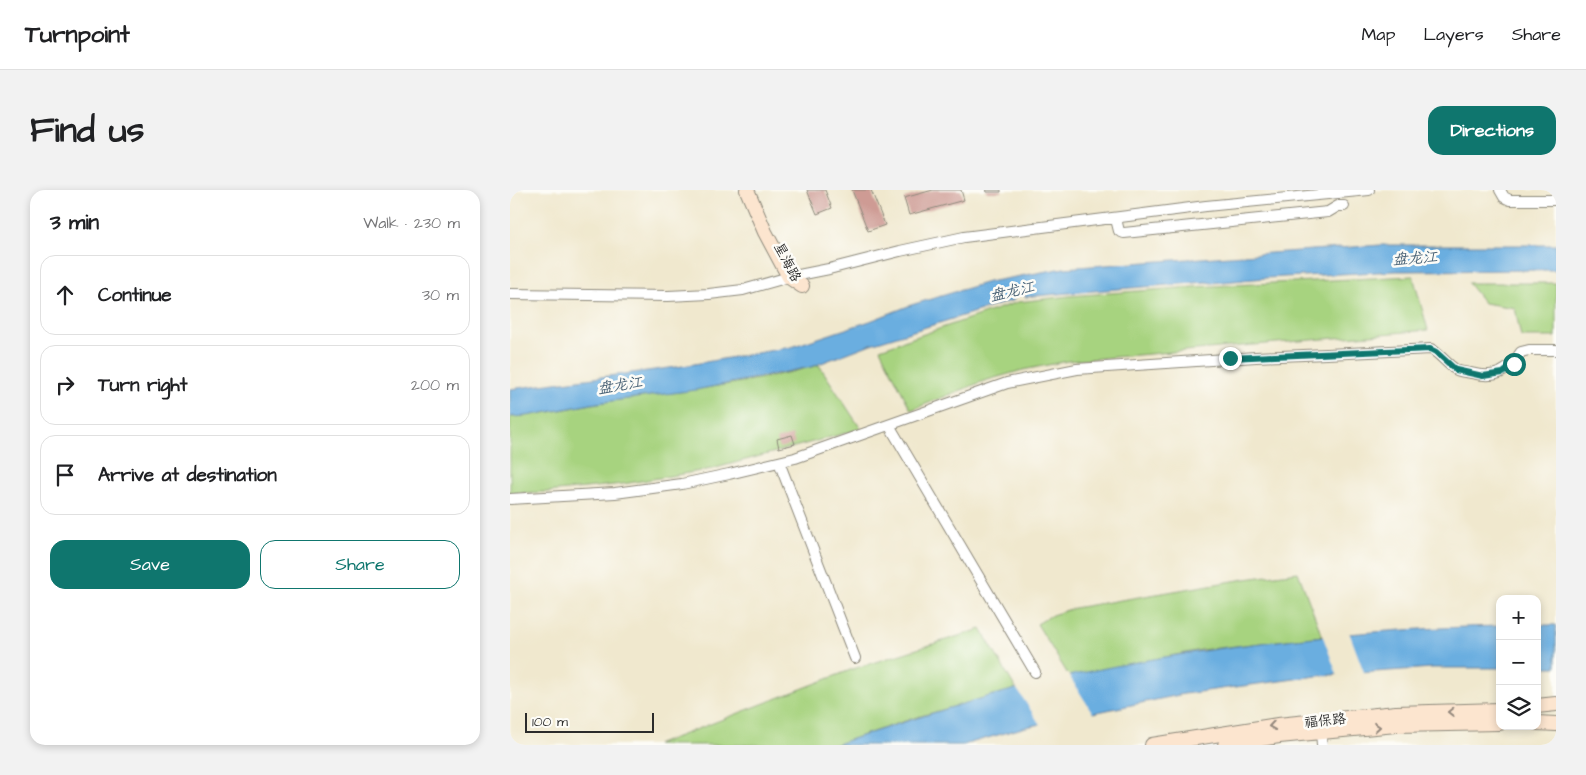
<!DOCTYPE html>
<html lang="en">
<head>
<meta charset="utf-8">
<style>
	:root { --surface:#fff; --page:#f2f2f2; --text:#202124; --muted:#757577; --line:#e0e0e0; --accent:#0f766e }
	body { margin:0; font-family:"Architects Daughter","LXGW WenKai TC",sans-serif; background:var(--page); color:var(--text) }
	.controls { position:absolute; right:15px; bottom:15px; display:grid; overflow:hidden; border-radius:10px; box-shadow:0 2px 8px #0003 }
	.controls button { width:45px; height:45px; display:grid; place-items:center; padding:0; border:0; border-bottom:1px solid var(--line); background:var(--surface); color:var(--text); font:25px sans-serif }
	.scale { position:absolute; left:15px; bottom:12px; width:129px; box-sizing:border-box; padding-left:5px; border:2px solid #2b2b2b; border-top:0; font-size:14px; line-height:18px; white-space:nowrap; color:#2b2b2b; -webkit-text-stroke:4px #fdfcf7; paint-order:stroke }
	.stop { position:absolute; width:15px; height:15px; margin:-11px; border:4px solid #0f766e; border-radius:50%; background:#fff }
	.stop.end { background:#0f766e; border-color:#fff; box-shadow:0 1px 5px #0008 }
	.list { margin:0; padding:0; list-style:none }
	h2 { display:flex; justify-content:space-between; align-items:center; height:65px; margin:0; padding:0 20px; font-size:21px }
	h2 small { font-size:16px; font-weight:400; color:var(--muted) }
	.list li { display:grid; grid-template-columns:32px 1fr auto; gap:15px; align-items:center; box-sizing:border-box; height:80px; margin:0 10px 10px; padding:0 10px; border:1px solid var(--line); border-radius:15px }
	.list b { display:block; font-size:19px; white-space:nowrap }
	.list em { font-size:16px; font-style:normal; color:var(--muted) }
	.actions { display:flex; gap:10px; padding:15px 20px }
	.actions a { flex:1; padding:11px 0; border:1px solid var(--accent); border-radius:15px; text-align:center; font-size:18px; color:var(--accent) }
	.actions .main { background:var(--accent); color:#fff }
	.icon { flex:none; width:28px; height:28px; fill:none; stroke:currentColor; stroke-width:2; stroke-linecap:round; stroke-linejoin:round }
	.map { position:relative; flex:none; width:1046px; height:555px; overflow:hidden; border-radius:15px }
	header { display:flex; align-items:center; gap:30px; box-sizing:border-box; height:70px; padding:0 25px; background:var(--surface); border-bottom:1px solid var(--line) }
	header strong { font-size:24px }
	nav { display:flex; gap:28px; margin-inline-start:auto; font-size:18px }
	.intro { display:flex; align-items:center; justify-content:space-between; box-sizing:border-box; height:120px; padding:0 30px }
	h1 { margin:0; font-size:35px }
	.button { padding:12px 22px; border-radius:15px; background:var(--accent); color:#fff; font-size:18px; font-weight:700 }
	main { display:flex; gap:30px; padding:0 30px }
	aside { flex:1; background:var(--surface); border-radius:15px; box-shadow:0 2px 8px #0003 }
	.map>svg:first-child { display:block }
	.green { fill:#a7d37f; stroke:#697f55 }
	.water { fill:#6baee0; stroke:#4b6c86 }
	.pier { fill:#f0e8ce }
	.building { fill:#ce9b94 }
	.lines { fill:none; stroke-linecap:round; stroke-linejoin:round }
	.street-casing { stroke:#8e8a7c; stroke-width:12 }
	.secondary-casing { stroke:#8e8a7c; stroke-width:16 }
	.street { stroke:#fff; stroke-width:10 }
	.secondary { stroke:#fce5cf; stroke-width:14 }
	.oneway { stroke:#94887d }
	.route { stroke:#0f766e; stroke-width:6 }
	.labels { text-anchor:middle; stroke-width:5; stroke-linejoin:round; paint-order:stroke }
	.street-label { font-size:14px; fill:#2b2b2b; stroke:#fdfcf7 }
	.water-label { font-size:15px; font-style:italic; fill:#455f73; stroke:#fdfcf7 }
</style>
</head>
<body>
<header>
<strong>Turnpoint</strong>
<nav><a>Map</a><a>Layers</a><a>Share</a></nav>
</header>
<div class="intro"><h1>Find us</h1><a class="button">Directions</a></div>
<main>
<aside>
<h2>3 min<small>Walk · 230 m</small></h2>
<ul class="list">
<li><svg class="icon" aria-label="ahead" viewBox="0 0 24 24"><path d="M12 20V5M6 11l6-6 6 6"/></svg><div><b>Continue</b></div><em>30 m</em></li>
<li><svg class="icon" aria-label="right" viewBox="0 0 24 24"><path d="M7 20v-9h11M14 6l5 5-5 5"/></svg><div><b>Turn right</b></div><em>200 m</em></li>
<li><svg class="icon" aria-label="arrive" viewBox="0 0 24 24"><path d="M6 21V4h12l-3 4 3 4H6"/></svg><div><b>Arrive at destination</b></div></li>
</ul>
<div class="actions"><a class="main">Save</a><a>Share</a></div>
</aside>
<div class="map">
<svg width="1046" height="555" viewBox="0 0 1046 555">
	<rect width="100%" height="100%" fill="#fdfcf7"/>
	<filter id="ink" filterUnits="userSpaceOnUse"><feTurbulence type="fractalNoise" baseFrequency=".02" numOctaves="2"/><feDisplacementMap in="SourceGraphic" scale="10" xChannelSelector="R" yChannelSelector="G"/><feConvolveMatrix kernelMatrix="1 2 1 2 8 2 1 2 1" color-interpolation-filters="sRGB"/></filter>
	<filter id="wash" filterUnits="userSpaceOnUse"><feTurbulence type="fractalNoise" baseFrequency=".0096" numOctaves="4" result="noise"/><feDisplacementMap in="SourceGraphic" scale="20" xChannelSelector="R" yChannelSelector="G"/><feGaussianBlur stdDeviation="1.12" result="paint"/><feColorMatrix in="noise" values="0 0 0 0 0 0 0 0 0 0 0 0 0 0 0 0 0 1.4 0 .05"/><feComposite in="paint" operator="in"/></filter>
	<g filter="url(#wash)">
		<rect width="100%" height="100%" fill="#f0e8ce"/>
		<!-- green -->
		<path class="green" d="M903,86L918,140L558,171L513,180L474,191L401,220L370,159L508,112L559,106L684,97Z
			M958,93H1046V147H1011L1005,118L974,113Z
			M309,175L351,239L202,279L113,294L38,302L0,303V227C32,225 63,217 94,212C166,202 239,194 309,175Z
			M788,382L812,446L691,460L559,486L527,434L542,425L564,418L735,389Z
			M471,439L506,499L404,528L324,555H146L343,479Z"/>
		<!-- water -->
		<path class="water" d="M871,55H1046V80L886,81L755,88L702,93L696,92C636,97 576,101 515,107V103L505,104L504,110L361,154L301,177L186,200L87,213L17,226L0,227V199L167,177L281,157L360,131L401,115L478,92L554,78Z
			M1027,435H1046V477H1027Z
			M990,436V478H922L807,486L674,504L516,537L453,555H324C408,527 494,499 581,481C715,453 853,439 990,436Z"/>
		<!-- pier -->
		<path class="pier" d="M839,442L855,485L828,487L812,444Z
			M558,484L584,525L531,536L505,496Z"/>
		<g id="blocks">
			<!-- building -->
			<path class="building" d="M297,0H315L322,18L307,24Z
				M342,0H361L375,35L358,41Z
				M423,0H451L454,10L399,25L394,8Z
				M476,0H491V2H477Z
				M282,245L285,254L269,258L267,249Z"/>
		</g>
	</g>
	<g filter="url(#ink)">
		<use href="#blocks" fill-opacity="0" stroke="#8e8a7c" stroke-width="1"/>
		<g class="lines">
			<defs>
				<path id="street" d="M990,0L994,7L1000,10H1046
					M606,29L609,41L614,43L818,22L828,16H834
					M0,104L158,106L199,104L233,100L279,87L319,79L390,61L454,47L696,16L859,0
					M379,235L525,482
					M269,272L345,468
					M0,309L105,303L172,294L219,284L285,268L497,193L567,179L746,167L839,163L921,159C930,164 936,173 945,179C949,182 956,182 961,183C985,189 998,183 1011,162L1019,160H1046
					M811,542L812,555"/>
				<path id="secondary" d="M237,0L255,42L279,87L292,96
					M1027,516L1046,514
					M1027,533L1046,534
					M642,555L768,535L886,523L990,520
					M715,555L769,546L886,535L990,533"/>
			</defs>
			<!-- street casing -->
			<use href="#street" class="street-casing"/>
			<!-- secondary casing -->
			<use href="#secondary" class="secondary-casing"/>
			<!-- street -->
			<use href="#street" class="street"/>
			<!-- secondary -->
			<use href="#secondary" class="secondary"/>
		</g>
		<!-- one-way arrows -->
		<defs><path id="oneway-chevron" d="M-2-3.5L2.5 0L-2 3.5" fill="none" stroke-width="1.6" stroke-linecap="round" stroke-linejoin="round" transform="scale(1.25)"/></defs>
		<g class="oneway">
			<use href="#oneway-chevron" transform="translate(941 522) rotate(179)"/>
			<use href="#oneway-chevron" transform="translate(762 536) rotate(171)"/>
			<use href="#oneway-chevron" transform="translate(867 537) rotate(-5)"/>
		</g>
	</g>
	<g class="lines" filter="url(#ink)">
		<!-- route -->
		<path class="route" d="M720,168L920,159L926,162L946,180L973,186L993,183L1004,174"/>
	</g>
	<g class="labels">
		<!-- street labels -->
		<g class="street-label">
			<text transform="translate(278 72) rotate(62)" y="5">星海路</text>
			<text transform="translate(815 530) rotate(-6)" y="5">福保路</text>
		</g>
		<!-- water labels -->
		<g class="water-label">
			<text transform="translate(905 68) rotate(-4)" y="5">盘龙江</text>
			<text transform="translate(502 101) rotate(-13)" y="5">盘龙江</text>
			<text transform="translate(110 195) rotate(-9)" y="5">盘龙江</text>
		</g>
	</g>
</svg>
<div class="controls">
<button>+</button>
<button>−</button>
<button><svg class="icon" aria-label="layers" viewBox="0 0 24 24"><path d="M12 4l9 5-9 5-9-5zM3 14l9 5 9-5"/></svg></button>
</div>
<div class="scale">100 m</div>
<div class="stop" style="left:1004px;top:174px"></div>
<div class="stop end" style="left:720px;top:168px"></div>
</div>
</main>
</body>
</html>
